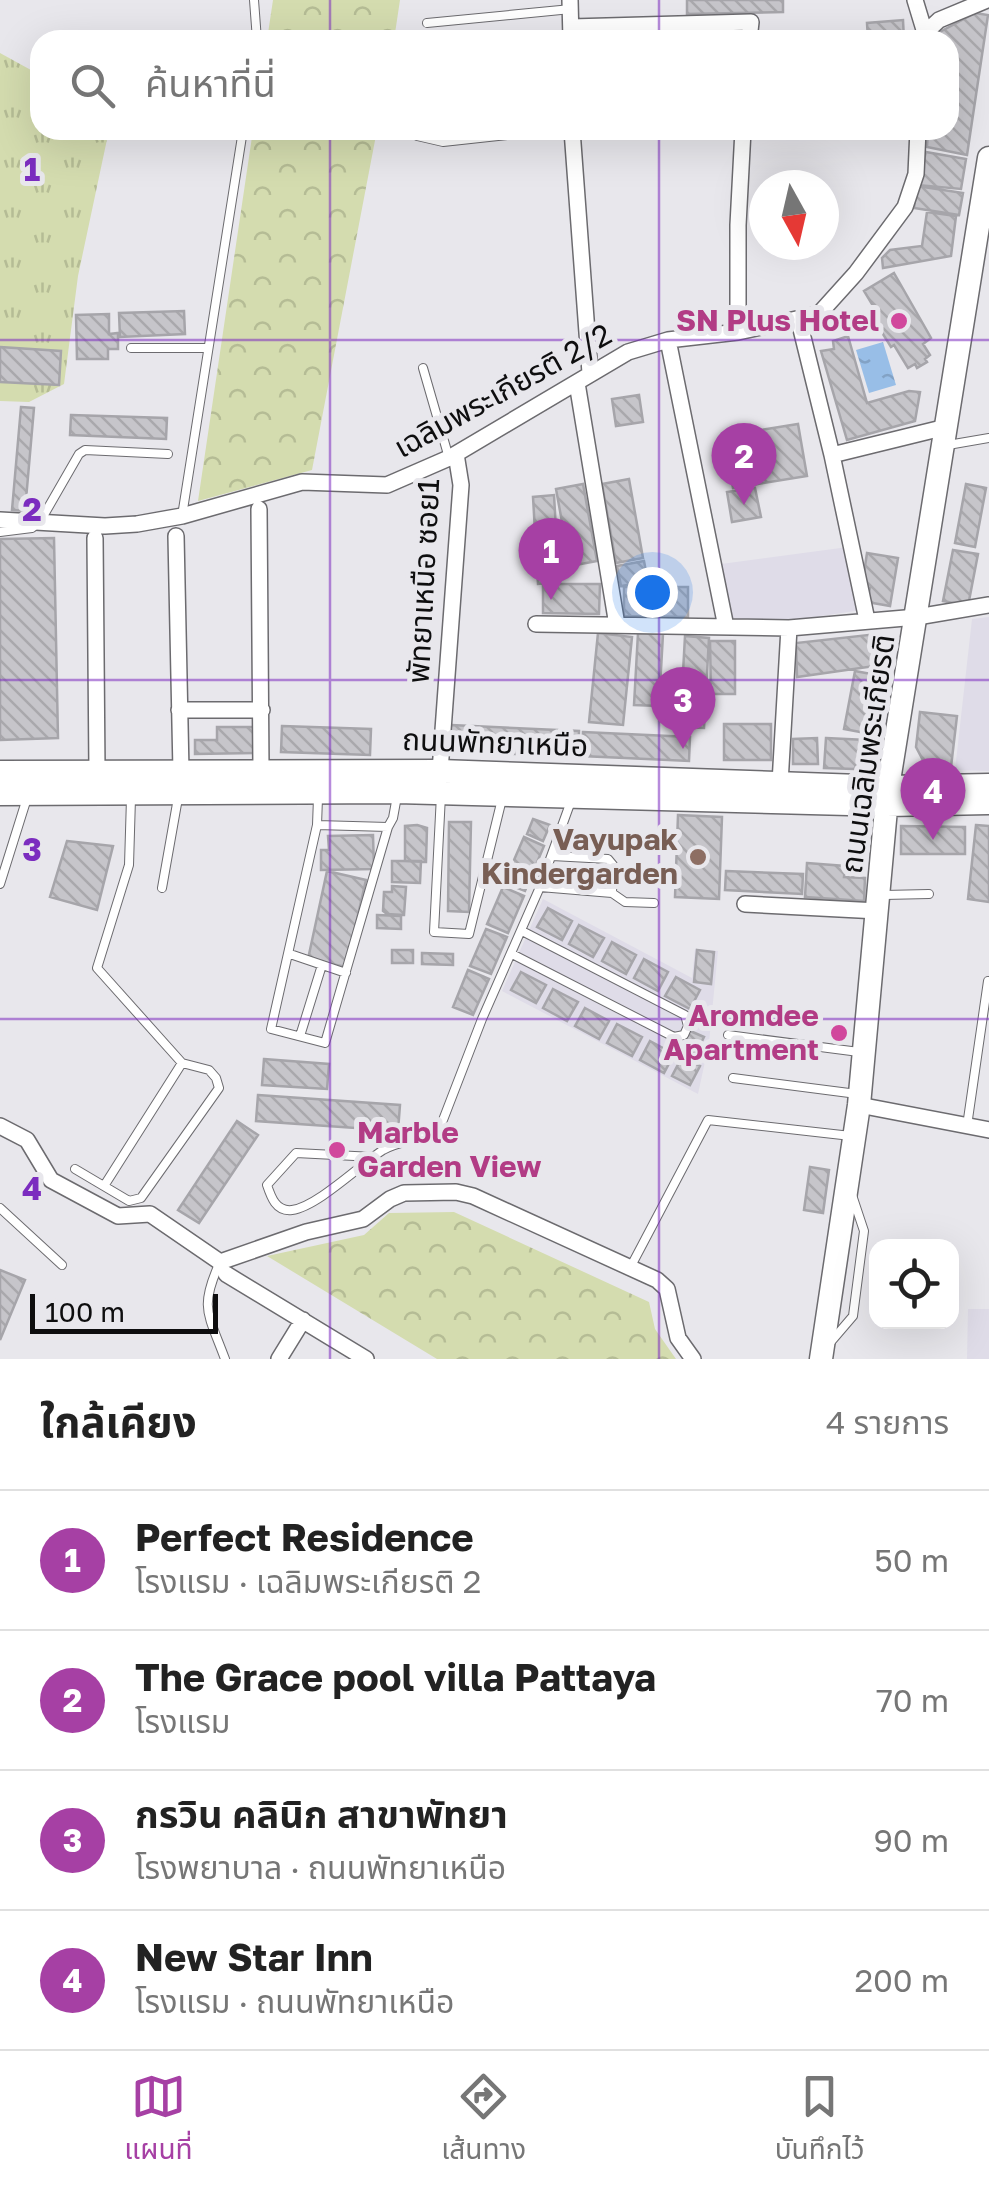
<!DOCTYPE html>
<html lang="th">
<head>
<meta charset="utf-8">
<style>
	:root { --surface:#fff; --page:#f6f6f6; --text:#222; --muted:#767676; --line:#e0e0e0; --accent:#a640a4 }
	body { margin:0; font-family:"Golos Text","Noto Sans Thai",sans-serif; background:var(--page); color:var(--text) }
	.controls { position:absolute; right:30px; bottom:30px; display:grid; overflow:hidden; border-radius:20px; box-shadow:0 10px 40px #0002 }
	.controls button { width:90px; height:90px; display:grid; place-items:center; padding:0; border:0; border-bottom:2px solid var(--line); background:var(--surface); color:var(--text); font:50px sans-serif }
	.compass { position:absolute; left:749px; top:170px; width:90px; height:90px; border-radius:50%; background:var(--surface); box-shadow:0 10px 40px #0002; rotate:172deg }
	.scale { position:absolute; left:30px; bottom:25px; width:188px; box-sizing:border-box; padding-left:10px; border:5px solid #0e0e0f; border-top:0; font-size:28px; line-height:35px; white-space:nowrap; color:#0e0e0f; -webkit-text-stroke:8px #e8e7ec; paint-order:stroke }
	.you { position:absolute; left:652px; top:592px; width:35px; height:35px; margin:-25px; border:8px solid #fff; border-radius:50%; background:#1a73e8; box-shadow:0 0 0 15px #1a73e833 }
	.badge { display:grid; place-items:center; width:65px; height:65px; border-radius:50%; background:var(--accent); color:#fff; font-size:32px; font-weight:700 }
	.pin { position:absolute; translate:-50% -82px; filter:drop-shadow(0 2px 5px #0008) }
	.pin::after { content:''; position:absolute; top:52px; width:35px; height:30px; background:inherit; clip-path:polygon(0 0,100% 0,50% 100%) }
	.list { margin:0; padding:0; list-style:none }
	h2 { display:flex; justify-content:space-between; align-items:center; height:130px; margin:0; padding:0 40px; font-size:42px }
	h2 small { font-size:32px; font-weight:400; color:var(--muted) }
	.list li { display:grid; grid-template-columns:65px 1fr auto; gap:30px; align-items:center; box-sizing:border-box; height:140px; padding:0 40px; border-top:2px solid var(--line) }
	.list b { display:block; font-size:38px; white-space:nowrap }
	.list p { margin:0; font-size:32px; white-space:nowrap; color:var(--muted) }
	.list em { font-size:32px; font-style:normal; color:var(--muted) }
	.icon { flex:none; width:55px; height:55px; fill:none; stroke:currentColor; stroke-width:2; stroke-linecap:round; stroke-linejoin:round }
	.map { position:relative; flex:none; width:989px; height:1359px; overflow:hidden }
	.search { position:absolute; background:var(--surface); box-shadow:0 10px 40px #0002; left:30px; right:30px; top:30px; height:110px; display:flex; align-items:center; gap:25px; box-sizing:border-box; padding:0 35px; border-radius:30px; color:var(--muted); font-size:38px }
	.sheet { height:690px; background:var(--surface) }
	nav { display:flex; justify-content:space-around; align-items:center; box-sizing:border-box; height:140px; border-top:2px solid var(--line); background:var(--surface); font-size:28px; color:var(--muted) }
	nav a { display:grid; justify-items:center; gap:5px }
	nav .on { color:var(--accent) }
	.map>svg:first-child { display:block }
	.built { fill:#dfdce8 }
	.grass { fill:url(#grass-tufts) }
	.forest { fill:url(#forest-crowns) }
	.water { fill:url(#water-ripples) }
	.building { fill:url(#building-back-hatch); stroke:#a6a5aa; stroke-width:2.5 }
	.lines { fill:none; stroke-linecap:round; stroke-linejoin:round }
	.lane-casing { stroke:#6c6b6f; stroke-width:10 }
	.street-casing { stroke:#6c6b6f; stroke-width:18 }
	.secondary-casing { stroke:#6c6b6f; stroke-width:25 }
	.lane { stroke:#fff; stroke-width:8 }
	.street { stroke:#fff; stroke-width:15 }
	.secondary { stroke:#fff; stroke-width:22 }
	.grid { fill:none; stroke:#7b2cbf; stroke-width:2.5; stroke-opacity:0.55 }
	.hotel-dot { fill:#d1479c; stroke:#e8e7ec; stroke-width:4 }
	.education-dot { fill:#8d6e63; stroke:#e8e7ec; stroke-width:4 }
	.labels { text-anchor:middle; stroke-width:10; stroke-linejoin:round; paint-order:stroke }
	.hotel-label { font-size:30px; font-weight:bold; fill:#b23c85; stroke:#e8e7ec; text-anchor:end }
	.street-label { font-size:30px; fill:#0e0e0f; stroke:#e8e7ec }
	.education-label { font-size:30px; font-weight:bold; fill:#785e54; stroke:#e8e7ec; text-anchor:end }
	.grid-label { font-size:32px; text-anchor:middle; font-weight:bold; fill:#7b2cbf; stroke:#e8e7ec; stroke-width:10; stroke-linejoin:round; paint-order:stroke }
</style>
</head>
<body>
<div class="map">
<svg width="989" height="1359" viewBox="0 0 989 1359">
	<defs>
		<pattern id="grass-tufts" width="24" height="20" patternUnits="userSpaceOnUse" patternTransform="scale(2.5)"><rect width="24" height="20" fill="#d4dcaf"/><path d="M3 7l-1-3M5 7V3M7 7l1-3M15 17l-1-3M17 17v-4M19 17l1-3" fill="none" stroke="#b5bc95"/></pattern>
		<pattern id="forest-crowns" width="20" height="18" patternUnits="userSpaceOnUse" patternTransform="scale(2.5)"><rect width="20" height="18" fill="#d4dcaf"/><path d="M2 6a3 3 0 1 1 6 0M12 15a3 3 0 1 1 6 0" fill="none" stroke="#b5bc95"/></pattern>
		<pattern id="water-ripples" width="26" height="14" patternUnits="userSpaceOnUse" patternTransform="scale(2.5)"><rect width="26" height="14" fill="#98bee7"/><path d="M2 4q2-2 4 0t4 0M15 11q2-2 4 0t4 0" fill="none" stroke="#82a2c5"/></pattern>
		<pattern id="building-back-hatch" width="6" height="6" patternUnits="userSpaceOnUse" patternTransform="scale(2.5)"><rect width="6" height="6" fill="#c6c5ca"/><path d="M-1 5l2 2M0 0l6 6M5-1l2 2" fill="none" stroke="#a9a8ac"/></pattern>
	</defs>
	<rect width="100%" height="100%" fill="#e8e7ec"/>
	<!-- built -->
	<path class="built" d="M848,547L862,610L780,622L731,618L721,564Z
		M989,617V771L955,770L972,619Z
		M543,899L692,978L695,949L718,951L709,1043L698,1094L502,991Z
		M968,1309H989V1359H967Z"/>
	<!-- grass -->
	<path class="grass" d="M0,53L40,75V130H109L78,276L64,384L29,402L0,401Z"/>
	<!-- forest -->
	<path class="forest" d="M273,0H400L394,40H267Z
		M253,130H377L312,470L198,501Z
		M454,1212L649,1302L655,1329L676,1359H437L267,1256L364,1235L389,1213Z"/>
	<!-- water -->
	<path class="water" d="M883,342L896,385L869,393L856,350Z"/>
	<!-- building -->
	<path class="building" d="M687,0H783V12L687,14Z
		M975,13L988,15L967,155L927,147L928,130H949V40H937L938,33Z
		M903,20L904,40H868L867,23Z
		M926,152L966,159L961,189L917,185Z
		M917,186L963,193L959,215L914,208Z
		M927,212L956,216L951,256L883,268L882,258L890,250L922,246Z
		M894,273L931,338L923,344L930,355L925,359L927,362L917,368L915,364L908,368L894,345L891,347L873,318L878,314L864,291Z
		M184,311L185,334L120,337L119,313Z
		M109,314V334L118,333V349H108V359H77L76,315Z
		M848,336L867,403L909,391L920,392L915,421L847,440L821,351L834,349L833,341Z
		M0,347L61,351L59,385L0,382Z
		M639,395L643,422L616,426L612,399Z
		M21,407L34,408L25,511L12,510Z
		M71,415L167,418L166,439L70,435Z
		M798,424L807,476L733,488L724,436Z
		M629,479L643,558L616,563L602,484Z
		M583,484L597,561L570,566L556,489Z
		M966,484L986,488L975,547L955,543Z
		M755,488L761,517L732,522L727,492Z
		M554,495L559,582L538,584L533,497Z
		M54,538L58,738L0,740V539Z
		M953,550L978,554L968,606L943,601Z
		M867,553L898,558L890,606L867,602L870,588L862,586Z
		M644,561L648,582L621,586L617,566Z
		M543,584H600L599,614L543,613Z
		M624,587H688V617L624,616Z
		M598,633L632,637L623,725L589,722Z
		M638,633L663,634L659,706L634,705Z
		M877,634L882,665L797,677L796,643Z
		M685,636L709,638L704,728L680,727Z
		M710,641H735V694H711Z
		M855,671L882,676L871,734L844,729Z
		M920,712L957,716L951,767L926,766L916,747Z
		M724,724H771V760H724Z
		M451,725L579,731L578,756L449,752Z
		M282,726L371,729L370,755L281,752Z
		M217,727H259V753L195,754V740H217Z
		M583,732L690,737L689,761L582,756Z
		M817,738L818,764H793V739Z
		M826,738L866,740L865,755L854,769L824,768Z
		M678,815L722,817L719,899L675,897Z
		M533,819L550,825L543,841L527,834Z
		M449,822H471L469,912L448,911Z
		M417,825L427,828L426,862L405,861V826Z
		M976,825L989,826V902L968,899Z
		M901,826L965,827V854H901Z
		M373,835L374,869L321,870V850H329L328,836Z
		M524,837L544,846L525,891L504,883Z
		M67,841L113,846L97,910L50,897Z
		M392,861H421L420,883L392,882Z
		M807,863L845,866L844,877L865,878L864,901L805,897Z
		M327,871L366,880L346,967L308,959Z
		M726,871L803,874L802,894L725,890Z
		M392,886L406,887L404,915L387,914L383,911L384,892H392Z
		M503,887L524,896L508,933L487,924Z
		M548,908L572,921L562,940L537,927Z
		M377,915L401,916V929L377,928Z
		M579,925L604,938L593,957L569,944Z
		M486,929L507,937L491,974L470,966Z
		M612,942L636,955L626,974L602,961Z
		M392,950H413V963H392Z
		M697,950L714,952L711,984L694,982Z
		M422,953L453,954V965L422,964Z
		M644,959L668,972L658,991L634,978Z
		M468,970L489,979L473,1015L453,1007Z
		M521,972L546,985L536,1003L511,990Z
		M676,977L700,990L690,1009L665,996Z
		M553,989L578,1002L567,1021L543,1008Z
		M585,1008L609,1021L599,1039L575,1026Z
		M617,1024L642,1037L632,1056L607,1043Z
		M688,1030L704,1037L694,1058L679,1051Z
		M650,1041L674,1054L664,1073L640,1060Z
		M682,1057L700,1066L690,1085L672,1076Z
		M264,1059L329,1064L327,1089L262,1085Z
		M258,1095L400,1105L398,1131L256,1121Z
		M237,1121L258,1135L199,1223L178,1210Z
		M810,1167L829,1170L823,1213L804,1210Z
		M0,1270L25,1280L0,1340Z"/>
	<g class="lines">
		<defs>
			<path id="lane" d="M254,0L257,40
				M427,23L571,9
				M418,130L417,136L443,142L552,130
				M131,348H208
				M423,368L449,458
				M948,445L989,438
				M182,516L243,130
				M0,532L32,528L41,520L79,454L85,450L168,454
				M441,795L434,932L469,934L502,799
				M318,798L317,825L388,827L393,818L397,796
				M317,825L271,1029L325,1043L388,827
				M0,884L27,798
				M540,887L612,893L613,865L608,859L552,856
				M162,888L178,798
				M612,893L625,902L654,903
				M884,895L929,894
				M290,954L346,973
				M512,954L674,1037L684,1035L688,1026L685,1015L522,931
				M728,1035L859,1052
				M300,1036L322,965
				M733,1078L857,1094
				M967,1126L988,981
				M374,1157L296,1153L267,1185C271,1197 276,1212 292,1210C317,1207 361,1164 383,1150C405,1137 428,1144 443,1120L482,1019L540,887L571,801
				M75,1169L129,1201L141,1198L219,1088L216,1078L209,1070L182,1063L97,968L129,865L131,798
				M104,1186L182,1063
				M0,1208L62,1265
				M220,1262C199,1308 208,1313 225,1359
				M630,1268L708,1120L851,1136
				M829,1344L853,1316L864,1231L852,1195"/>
			<path id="street" d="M570,0L571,40
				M915,0L925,33
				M571,27L751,22L749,40
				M925,40V33L939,20L987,0
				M572,130L590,373
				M799,321L832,455L867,620
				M738,332V225L743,130
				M668,340L726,627
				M577,383L617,625
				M832,455L946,427
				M259,509L261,770
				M0,520L105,526L137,524L182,516L302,482L387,485L449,458L628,352L668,340L738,332L819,314L856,273L905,207L916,174L918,130
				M176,536L181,771
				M95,538L97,771
				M536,624L789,628L917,617L989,605
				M179,710H262
				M440,771L461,485L456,454
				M780,783L789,628
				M745,904L878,911
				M859,1105L989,1130
				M0,1126L27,1140L51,1180L118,1216L150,1214L220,1262L306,1232L363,1219L390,1199L404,1193L456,1192L473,1196L657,1280L667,1289L678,1338L693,1359
				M226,1274L366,1359
				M279,1359L303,1320"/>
			<path id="secondary" d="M0,772L440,771L888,787L989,785
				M0,794L397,792L887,805L989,803
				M821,1359L859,1105L888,787L989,158"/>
		</defs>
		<!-- lane casing -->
		<use href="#lane" class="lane-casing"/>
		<!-- street casing -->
		<use href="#street" class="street-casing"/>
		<!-- secondary casing -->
		<use href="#secondary" class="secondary-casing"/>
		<!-- lane -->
		<use href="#lane" class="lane"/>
		<!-- street -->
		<use href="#street" class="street"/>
		<!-- secondary -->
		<use href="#secondary" class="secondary"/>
	</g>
	<!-- grid -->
	<path class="grid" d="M330,0V40M659,0V40M330,130V1359M659,130V1359M0,340H989M0,680H989M0,1019H989"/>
	<!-- markers -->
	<g class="hotel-dot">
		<circle cx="899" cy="321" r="10"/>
		<circle cx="839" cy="1033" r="10"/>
		<circle cx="337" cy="1150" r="10"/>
	</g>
	<circle class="education-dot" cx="698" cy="857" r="10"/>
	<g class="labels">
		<!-- hotel labels -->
		<g class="hotel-label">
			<text x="879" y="331">SN Plus Hotel</text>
			<text x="819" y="1026">Aromdee<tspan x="819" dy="34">Apartment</tspan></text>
			<text x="357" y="1143" text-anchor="start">Marble<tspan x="357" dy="34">Garden View</tspan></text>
		</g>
		<!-- street labels -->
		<g class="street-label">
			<text transform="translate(503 391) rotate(-29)" y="10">เฉลิมพระเกียรติ 2/2</text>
			<text transform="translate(424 581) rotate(-87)" y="10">พัทยาเหนือ ซอย1</text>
			<text transform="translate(495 743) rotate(2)" y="10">ถนนพัทยาเหนือ</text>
			<text transform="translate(868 754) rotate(-82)" y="10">ถนนเฉลิมพระเกียรติ</text>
		</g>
		<!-- education labels -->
		<g class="education-label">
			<text x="678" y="850">Vayupak<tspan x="678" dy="34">Kindergarden</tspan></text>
		</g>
	</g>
	<g class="grid-label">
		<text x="32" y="181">1</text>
		<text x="32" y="521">2</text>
		<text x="32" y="861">3</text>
		<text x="32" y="1200">4</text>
	</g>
</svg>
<div class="controls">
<button><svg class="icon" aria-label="locate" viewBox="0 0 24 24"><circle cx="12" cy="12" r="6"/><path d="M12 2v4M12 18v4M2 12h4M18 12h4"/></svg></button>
</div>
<svg class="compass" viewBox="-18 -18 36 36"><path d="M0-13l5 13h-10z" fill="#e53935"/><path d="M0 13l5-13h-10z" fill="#767676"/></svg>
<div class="scale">100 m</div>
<div class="you"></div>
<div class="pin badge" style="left:551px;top:600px">1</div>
<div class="pin badge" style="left:744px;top:505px">2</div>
<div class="pin badge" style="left:683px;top:749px">3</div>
<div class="pin badge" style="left:933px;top:840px">4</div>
<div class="search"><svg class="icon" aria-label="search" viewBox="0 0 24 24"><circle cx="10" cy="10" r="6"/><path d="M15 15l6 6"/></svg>ค้นหาที่นี่</div>
</div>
<section class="sheet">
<h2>ใกล้เคียง<small>4 รายการ</small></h2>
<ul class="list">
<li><span class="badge">1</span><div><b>Perfect Residence</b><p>โรงแรม · เฉลิมพระเกียรติ 2</p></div><em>50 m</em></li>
<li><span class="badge">2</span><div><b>The Grace pool villa Pattaya</b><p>โรงแรม</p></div><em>70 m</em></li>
<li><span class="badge">3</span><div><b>กรวิน คลินิก สาขาพัทยา</b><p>โรงพยาบาล · ถนนพัทยาเหนือ</p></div><em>90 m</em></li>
<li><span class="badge">4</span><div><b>New Star Inn</b><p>โรงแรม · ถนนพัทยาเหนือ</p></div><em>200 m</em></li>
</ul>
</section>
<nav>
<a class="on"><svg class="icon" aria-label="map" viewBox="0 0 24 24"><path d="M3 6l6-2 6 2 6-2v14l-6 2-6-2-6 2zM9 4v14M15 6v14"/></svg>แผนที่</a>
<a><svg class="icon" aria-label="directions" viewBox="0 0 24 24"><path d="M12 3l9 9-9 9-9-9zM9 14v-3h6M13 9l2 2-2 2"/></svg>เส้นทาง</a>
<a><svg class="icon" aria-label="saved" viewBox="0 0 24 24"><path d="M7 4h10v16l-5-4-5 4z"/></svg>บันทึกไว้</a>
</nav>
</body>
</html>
